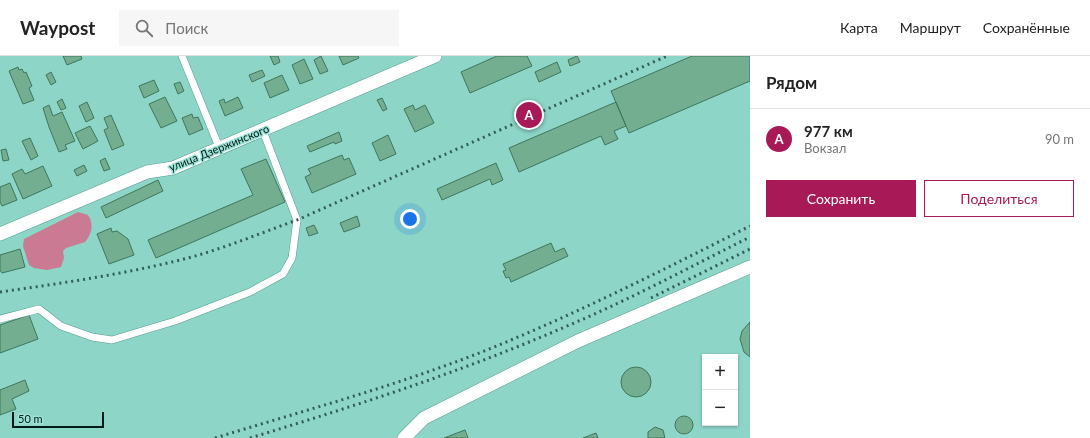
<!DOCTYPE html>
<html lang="ru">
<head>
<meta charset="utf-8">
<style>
	:root { --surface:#fff; --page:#f6f6f6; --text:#222; --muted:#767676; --line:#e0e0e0; --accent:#a81958 }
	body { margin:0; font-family:Lato,sans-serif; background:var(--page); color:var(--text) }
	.controls { position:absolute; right:12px; bottom:12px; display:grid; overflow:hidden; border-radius:0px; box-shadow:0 1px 3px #0004 }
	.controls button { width:36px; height:36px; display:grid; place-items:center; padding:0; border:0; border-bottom:1px solid var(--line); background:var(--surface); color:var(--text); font:20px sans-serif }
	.scale { position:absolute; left:12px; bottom:10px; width:92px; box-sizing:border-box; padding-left:4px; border:2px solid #001a16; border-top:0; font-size:11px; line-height:14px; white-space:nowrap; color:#001a16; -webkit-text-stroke:3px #99e2d4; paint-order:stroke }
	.you { position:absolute; left:410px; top:163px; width:14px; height:14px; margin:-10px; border:3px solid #fff; border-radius:50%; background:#1a73e8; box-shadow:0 0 0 6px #1a73e833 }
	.badge { display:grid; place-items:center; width:26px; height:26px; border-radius:50%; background:var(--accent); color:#fff; font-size:13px; font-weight:700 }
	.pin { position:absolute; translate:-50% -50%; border:2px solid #fff; box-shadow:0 1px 4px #0006 }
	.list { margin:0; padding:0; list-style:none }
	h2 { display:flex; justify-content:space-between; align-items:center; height:52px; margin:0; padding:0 16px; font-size:17px }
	h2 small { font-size:13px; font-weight:400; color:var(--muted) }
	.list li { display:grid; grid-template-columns:26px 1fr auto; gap:12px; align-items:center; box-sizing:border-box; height:60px; padding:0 16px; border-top:1px solid var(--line) }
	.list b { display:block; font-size:15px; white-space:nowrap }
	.list p { margin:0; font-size:13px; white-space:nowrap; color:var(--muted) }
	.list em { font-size:13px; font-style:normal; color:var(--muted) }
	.actions { display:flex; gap:8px; padding:12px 16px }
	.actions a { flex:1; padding:9px 0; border:1px solid var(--accent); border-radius:0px; text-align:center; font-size:14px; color:var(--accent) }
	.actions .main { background:var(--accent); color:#fff }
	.icon { flex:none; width:22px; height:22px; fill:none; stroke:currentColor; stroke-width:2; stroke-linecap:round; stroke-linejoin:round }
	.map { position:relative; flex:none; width:750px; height:382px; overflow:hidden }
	header { display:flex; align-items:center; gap:24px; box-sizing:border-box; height:56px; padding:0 20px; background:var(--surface); border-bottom:1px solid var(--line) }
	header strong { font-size:19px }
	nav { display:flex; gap:22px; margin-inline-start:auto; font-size:14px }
	.search { width:280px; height:36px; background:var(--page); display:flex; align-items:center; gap:10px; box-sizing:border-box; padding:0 14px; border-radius:0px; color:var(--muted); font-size:15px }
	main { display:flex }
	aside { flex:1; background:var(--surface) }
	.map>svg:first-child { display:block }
	.green { fill:#ca7a92 }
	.building { fill:#74ae90; stroke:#3e775b }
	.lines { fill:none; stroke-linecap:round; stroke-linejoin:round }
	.service-casing { stroke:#559d90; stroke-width:8 }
	.minor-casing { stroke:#559d90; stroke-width:14 }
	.service { stroke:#fff; stroke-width:7 }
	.minor { stroke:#fff; stroke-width:13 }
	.rail { stroke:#335e56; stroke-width:3; stroke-dasharray:2 4; stroke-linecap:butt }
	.labels { text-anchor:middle; stroke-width:3; stroke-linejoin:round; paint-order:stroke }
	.street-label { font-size:11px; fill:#001a16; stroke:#99e2d4 }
</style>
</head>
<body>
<header>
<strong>Waypost</strong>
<div class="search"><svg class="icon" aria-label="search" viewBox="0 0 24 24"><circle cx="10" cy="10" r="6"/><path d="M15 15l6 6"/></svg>Поиск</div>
<nav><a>Карта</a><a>Маршрут</a><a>Сохранённые</a></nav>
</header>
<main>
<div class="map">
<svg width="750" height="382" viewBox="0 0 750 382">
	<rect width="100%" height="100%" fill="#8cd5c7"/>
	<!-- green -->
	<path class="green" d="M78,156L88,159C94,168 92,178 85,186L66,192L63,195L64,202L61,211L47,214L34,212L29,209L23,190L24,183Z"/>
	<!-- building -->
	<path class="building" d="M63,0H81L82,3L67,9Z
		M270,0H278L280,6L274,9Z
		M321,0L328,15L320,18L314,4Z
		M339,0H358L359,2L343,9Z
		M497,0H527L532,10L470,37L461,16Z
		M577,0L580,6L570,10L568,4Z
		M692,0H750V25L629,77L611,35Z
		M304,3L313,23L300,28L292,9Z
		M557,6L561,16L539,26L535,16Z
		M18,11L19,14L22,13L24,17L26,16L32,30L29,32L34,44L23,48L9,15Z
		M262,14L265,20L252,26L249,19Z
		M51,16L56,26L51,29L46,19Z
		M282,19L289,34L270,42L264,27Z
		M154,24L159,35L144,42L139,30Z
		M180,26L184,35L178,38L174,28Z
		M165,41L177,65L161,72L149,48Z
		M238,41L243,52L225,60L219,45L224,43L225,47Z
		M382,42L387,53L383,55L377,44Z
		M62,43L66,52L61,54L57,46Z
		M87,46L94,62L86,66L79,50Z
		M616,46L626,70L614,75L618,83L605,89L601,80L519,116L509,92Z
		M49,49L53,60L62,56L75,85L65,89L67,93L59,96L49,71L43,52Z
		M413,49L415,54L425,49L434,67L415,76L404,53Z
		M192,58L193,62L198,61L203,73L189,79L182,62Z
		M111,59L124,89L112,94L104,74L108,72L104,62Z
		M90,70L98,85L83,93L75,77Z
		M339,76L342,85L335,88L334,86L310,96L307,90Z
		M388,79L396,98L380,105L372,87Z
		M30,82L38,100L31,104L22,85Z
		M6,93L9,104L3,105L1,94Z
		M342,99L344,104L349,102L356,118L312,137L305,121L311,118L308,113Z
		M105,102L110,113L104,115L100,105Z
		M266,103L285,146L156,202L148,184L253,139L241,113Z
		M496,107L503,124L492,129L490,123L442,144L437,133Z
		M84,109L87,115L77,120L74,114Z
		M43,110L52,130L23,143L12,118L22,113L25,118Z
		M158,124L163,135L106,162L101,151Z
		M10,127L17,144L2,150L0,146V131Z
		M357,160L360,170L344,176L340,167Z
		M314,169L318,177L309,180L306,172Z
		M111,172L112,176L117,175L128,183L134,199L109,208L97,178Z
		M551,187L555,196L564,192L568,200L511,226L509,221L506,222L503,215L506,214L503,208Z
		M20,193L25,211L2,217L0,214V199Z
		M29,259L38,283L0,297V269Z
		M750,266V301L744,296L740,283L742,275Z
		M621 326a15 15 0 1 1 30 0a15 15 0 1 1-30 0Z
		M25,324L29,335L12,343L16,353L0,359V334Z
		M675 369a9 9 0 1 1 18 0a9 9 0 1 1-18 0Z
		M655,371L663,374L665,382H648V376Z
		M465,374L468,382H444Z
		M596,377L598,382H583Z"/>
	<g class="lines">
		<defs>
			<path id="service" d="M182,0L219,91
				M0,263L39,253L61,270L92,281L112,284L175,265L250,236L283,218L292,202L297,164L263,75"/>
			<path id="minor" d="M0,178L147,116L173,112L435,0
				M404,382L424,362L578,285L750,211"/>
		</defs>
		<!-- service casing -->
		<use href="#service" class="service-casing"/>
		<!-- minor casing -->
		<use href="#minor" class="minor-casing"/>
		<!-- service -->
		<use href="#service" class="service"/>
		<!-- minor -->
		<use href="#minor" class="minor"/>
		<!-- rail -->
		<path class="rail" d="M0,236C63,227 126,218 188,202C225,192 261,177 297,164L667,0
			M651,242L750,193
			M215,382C309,353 407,327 499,289C584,254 667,212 750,170
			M250,382C358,349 464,315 567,270C629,244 690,211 750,181"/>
	</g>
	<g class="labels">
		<!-- street labels -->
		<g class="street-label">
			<text transform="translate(219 92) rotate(-22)" y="4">улица Дзержинского</text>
		</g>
	</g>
</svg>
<div class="controls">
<button>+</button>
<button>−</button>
</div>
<div class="scale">50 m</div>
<div class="you"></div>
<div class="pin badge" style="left:529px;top:59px">A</div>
</div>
<aside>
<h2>Рядом<small></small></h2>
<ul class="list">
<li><span class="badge">A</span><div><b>977 км</b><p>Вокзал</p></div><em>90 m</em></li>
</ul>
<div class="actions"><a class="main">Сохранить</a><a>Поделиться</a></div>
</aside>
</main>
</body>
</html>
